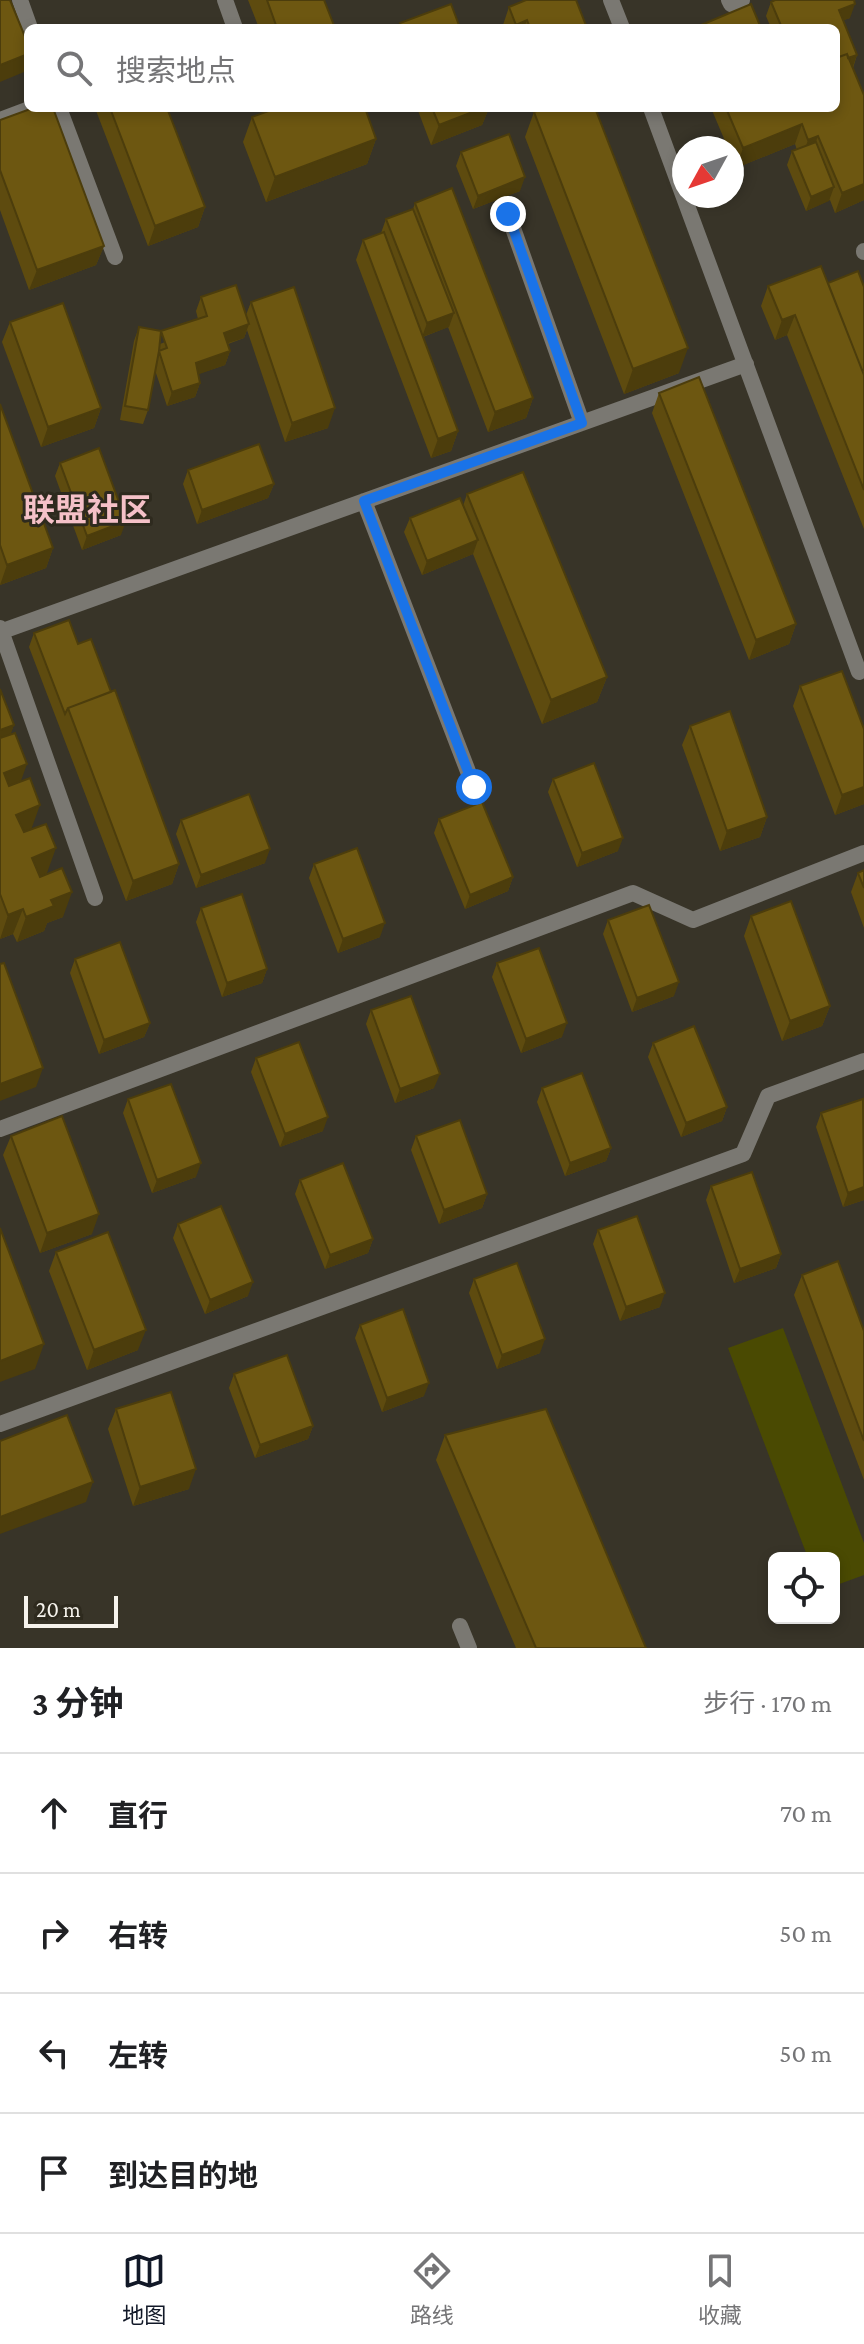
<!DOCTYPE html>
<html lang="zh">
<head>
<meta charset="utf-8">
<style>
	:root { --surface:#fff; --page:#f2f2f2; --text:#202124; --muted:#757577; --line:#e0e0e0; --accent:#111827 }
	body { margin:0; font-family:"Crimson Pro","Noto Sans SC",serif; background:var(--page); color:var(--text) }
	.controls { position:absolute; right:24px; bottom:24px; display:grid; overflow:hidden; border-radius:12px; box-shadow:0 4px 12px #0003 }
	.controls button { width:72px; height:72px; display:grid; place-items:center; padding:0; border:0; border-bottom:2px solid var(--line); background:var(--surface); color:var(--text); font:40px sans-serif }
	.compass { position:absolute; left:672px; top:136px; width:72px; height:72px; border-radius:50%; background:var(--surface); box-shadow:0 4px 12px #0003; rotate:230deg }
	.scale { position:absolute; left:24px; bottom:20px; width:94px; box-sizing:border-box; padding-left:8px; border:4px solid #f6f3ec; border-top:0; font-size:22px; line-height:28px; white-space:nowrap; color:#f6f3ec; -webkit-text-stroke:6px #2e2a1e; paint-order:stroke }
	.stop { position:absolute; width:24px; height:24px; margin:-18px; border:6px solid #1a73e8; border-radius:50%; background:#fff }
	.stop.end { background:#1a73e8; border-color:#fff; box-shadow:0 2px 8px #0008 }
	.list { margin:0; padding:0; list-style:none }
	h2 { display:flex; justify-content:space-between; align-items:center; height:104px; margin:0; padding:0 32px; font-size:34px }
	h2 small { font-size:26px; font-weight:400; color:var(--muted) }
	.list li { display:grid; grid-template-columns:52px 1fr auto; gap:24px; align-items:center; box-sizing:border-box; height:120px; padding:0 32px; border-top:2px solid var(--line) }
	.list b { display:block; font-size:30px; white-space:nowrap }
	.list em { font-size:26px; font-style:normal; color:var(--muted) }
	.icon { flex:none; width:44px; height:44px; fill:none; stroke:currentColor; stroke-width:2; stroke-linecap:round; stroke-linejoin:round }
	.map { position:relative; flex:none; width:864px; height:1648px; overflow:hidden }
	.search { position:absolute; background:var(--surface); box-shadow:0 4px 12px #0003; left:24px; right:24px; top:24px; height:88px; display:flex; align-items:center; gap:20px; box-sizing:border-box; padding:0 28px; border-radius:12px; color:var(--muted); font-size:30px }
	.sheet { height:584px; background:var(--surface) }
	nav { display:flex; justify-content:space-around; align-items:center; box-sizing:border-box; height:112px; border-top:2px solid var(--line); background:var(--surface); font-size:22px; color:var(--muted) }
	nav a { display:grid; justify-items:center; gap:4px }
	nav .on { color:var(--accent) }
	.map>svg:first-child { display:block }
	.green { fill:#4a4a02 }
	.lines { fill:none; stroke-linecap:round; stroke-linejoin:round }
	.service { stroke:#7a7872; stroke-width:16 }
	.wall { fill:#5e4b0f; fill-rule:evenodd }
	.shaded-wall { fill:#4c3d0c }
	.building { fill:#6d5711; stroke:#4c3d0c; stroke-width:2; fill-rule:evenodd }
	.route { stroke:#1a73e8; stroke-width:10 }
	.labels { text-anchor:middle; stroke-width:6; stroke-linejoin:round; paint-order:stroke }
	.quarter-label { font-size:32px; font-weight:bold; fill:#f5c1c8; stroke:#2e2a1e }
</style>
</head>
<body>
<div class="map">
<svg width="864" height="1648" viewBox="0 0 864 1648">
	<rect width="100%" height="100%" fill="#383428"/>
	<!-- green -->
	<path class="green" d="M783,1328L864,1543V1575L834,1586V1558H808L728,1348Z"/>
	<g class="lines">
		<!-- service -->
		<path class="service" d="M20,0L30,28
			M225,0L235,28
			M611,0L622,28
			M729,0L731,4L742,0
			M59,108L115,257
			M651,108L859,672
			M0,120L32,108
			M508,214L582,423
			M864,251V252
			M364,501L474,787
			M0,628L95,898
			M0,632L746,364
			M0,1129L633,893L693,920L864,853
			M0,1424L743,1154L768,1096L864,1061
			M460,1626L469,1648"/>
	</g>
	<!-- wall -->
	<path class="wall" d="M248,0H324L335,28H259Z
		M771,2L850,18L843,20L857,55L853,68L864,95V200L835,213L830,200L806,211L787,165L792,151L797,150L795,144L736,168L732,159V148H728L711,108H836V28H771L766,16Z
		M509,7L587,28H502Z
		M95,108H167L205,207L198,227L148,246Z
		M417,108H489L482,125L431,145Z
		M534,112L679,373L624,394L525,137Z
		M252,117L376,139L367,164L266,202L243,142Z
		M0,120L104,246L96,265L29,290L0,210Z
		M461,152L520,191L473,209L456,166Z
		M415,203L533,398L526,418L488,432L448,327L423,337L458,431L451,451L431,458L356,260L363,240L381,233L386,219L413,209Z
		M828,283L864,287V529L787,335L775,340L761,306L768,286Z
		M201,297L246,315L251,302L328,428L285,442L247,330L244,338L228,344L230,351L225,365L198,374L200,383L195,397L167,406L155,370L148,410L143,424L120,420L134,341L139,327L161,331L198,319L196,311ZM161,331L165,342L160,344Z
		M10,322L101,408L94,428L41,447L2,342Z
		M659,393L796,624L789,644L749,660L652,413Z
		M0,404L53,548L46,568L0,585Z
		M60,463L121,535L82,550L55,476Z
		M188,470L274,484L268,498L197,524L183,484Z
		M467,494L607,677L597,702L542,724L473,554L422,575L404,532L410,518L463,506Z
		M34,633L78,644L111,692L179,864L172,884L126,901L29,647Z
		M800,686L864,729V804L835,815L793,706Z
		M0,689L14,725L10,734L21,781L31,829L47,873L40,876L63,917L47,923L44,931L17,942L13,934L0,939Z
		M690,726L767,817L760,837L720,851L682,745Z
		M553,779L618,851L577,867L548,792Z
		M439,819L513,877L508,891L465,909L434,833Z
		M181,820L265,863L196,888L176,834Z
		M314,864L380,937L338,953L309,878Z
		M864,870V928L851,892L858,873Z
		M201,908L267,969L262,983L222,997L196,922Z
		M751,916L830,1006L822,1026L782,1041L744,936Z
		M608,920L674,996L632,1012L603,934Z
		M75,959L150,1023L144,1037L99,1054L70,973Z
		M497,963L562,1037L521,1053L492,977Z
		M371,1010L434,1088L395,1103L366,1024Z
		M653,1043L727,1107L722,1121L681,1137L648,1057Z
		M256,1058L323,1131L280,1147L251,1072Z
		M542,1088L611,1148L606,1161L565,1176L537,1102Z
		M128,1099L196,1177L152,1193L123,1113Z
		M864,1102V1200L843,1207L816,1127L821,1113Z
		M11,1136L92,1234L40,1253L3,1155Z
		M416,1136L487,1194L482,1208L439,1224L411,1150Z
		M300,1180L373,1239L368,1253L325,1269L295,1194Z
		M711,1186L781,1254L776,1268L734,1283L706,1200Z
		M178,1224L248,1296L205,1314L173,1238Z
		M598,1230L660,1307L620,1321L593,1244Z
		M56,1252L138,1350L87,1370L49,1271Z
		M802,1275L864,1331V1480L794,1295Z
		M474,1279L540,1353L497,1369L469,1293Z
		M360,1325L424,1396L382,1412L355,1338Z
		M234,1374L313,1426L308,1439L255,1458L229,1388Z
		M116,1409L189,1489L133,1506L108,1429Z
		M445,1435L646,1648H516L436,1460Z"/>
	<!-- shaded-wall -->
	<path class="shaded-wall" d="M855,4L850,18L834,24L839,10Z
		M527,20L524,28H514L516,25Z
		M28,54V62L24,72L0,82V65Z
		M857,55L852,69L836,64Z
		M483,108H489L482,125L431,145L439,125Z
		M802,124L795,144L736,168L743,148Z
		M818,136L811,156L801,160L808,140Z
		M376,139L367,164L266,202L275,177Z
		M525,177L520,191L473,209L478,196Z
		M864,184V200L835,213L842,193Z
		M834,187L829,201L806,211L811,197Z
		M205,207L198,227L148,246L155,226Z
		M104,246L96,265L29,290L37,270Z
		M454,313L449,327L422,337L427,323Z
		M795,315L787,335L775,340L782,320Z
		M249,324L244,338L219,346L224,333Z
		M688,348L679,373L624,394L633,369Z
		M230,351L225,365L191,377L196,363Z
		M200,383L195,397L167,406L172,392Z
		M533,398L526,418L488,432L495,412Z
		M101,408L94,428L41,447L48,427Z
		M335,408L328,428L285,442L292,423Z
		M458,431L451,451L431,458L438,439Z
		M274,484L268,498L197,524L202,510Z
		M126,521L121,535L82,550L87,536Z
		M478,540L473,554L422,575L427,561Z
		M53,548L46,568L0,585L7,565Z
		M796,624L789,644L749,660L756,640Z
		M607,677L597,702L542,724L551,700Z
		M14,725L5,750L0,752V730Z
		M27,764L18,789L0,796L4,773Z
		M864,787V804L835,815L842,795Z
		M40,805L31,830L7,840L16,815Z
		M767,817L760,837L720,851L727,831Z
		M623,838L618,851L577,867L582,853Z
		M56,848L47,873L23,883L32,858Z
		M270,849L265,863L196,888L201,875Z
		M179,864L172,884L126,901L133,881Z
		M513,877L508,891L465,909L470,895Z
		M72,892L63,917L47,923L44,931L17,942L26,917L51,900Z
		M23,909L13,934L0,939L8,915Z
		M385,923L380,937L338,953L343,939Z
		M267,969L262,983L222,997L227,983Z
		M679,982L674,996L632,1012L637,998Z
		M830,1006L822,1026L782,1041L790,1021Z
		M150,1023L144,1037L99,1054L104,1040Z
		M567,1023L562,1037L521,1053L526,1039Z
		M43,1068L36,1087L0,1101V1084Z
		M440,1074L434,1088L395,1103L400,1089Z
		M727,1107L722,1121L681,1137L686,1123Z
		M328,1117L323,1131L280,1147L285,1134Z
		M611,1148L606,1161L565,1176L570,1163Z
		M201,1163L196,1177L152,1193L157,1180Z
		M864,1187V1200L843,1207L848,1193Z
		M487,1194L482,1208L439,1224L444,1210Z
		M99,1214L92,1234L40,1253L47,1233Z
		M373,1239L368,1253L325,1269L330,1255Z
		M781,1254L776,1268L734,1283L740,1269Z
		M253,1282L248,1296L205,1314L210,1300Z
		M665,1293L660,1307L620,1321L626,1307Z
		M146,1330L138,1350L87,1370L94,1350Z
		M545,1339L540,1353L497,1369L502,1355Z
		M44,1344L35,1369L0,1382V1361Z
		M429,1383L424,1396L382,1412L387,1398Z
		M313,1426L308,1439L255,1458L260,1445Z
		M196,1469L189,1489L133,1506L140,1487Z
		M93,1482L86,1502L0,1534V1517Z"/>
	<!-- building -->
	<path class="building" d="M0,0H10L28,44V54L0,65Z
		M267,0H324L335,28H277Z
		M526,0H576L587,28H530L527,20L516,25L509,7Z
		M775,0H854L855,4L839,10L857,55L848,58L847,54L836,58V28H782L771,2Z
		M451,4L460,28H402L400,23Z
		M751,4L761,28H694Z
		M847,54L864,95V184L842,193L818,136L808,140L802,124L743,148L726,108H836V58Z
		M33,108H53L104,246L37,270L0,170V120Z
		M110,108H167L205,207L155,226Z
		M277,108H365L376,139L275,177L252,117Z
		M432,108H483L439,125Z
		M545,108H595L688,348L633,369L534,112Z
		M509,134L525,177L478,196L461,152Z
		M816,142L834,187L811,197L792,151Z
		M452,188L533,398L495,412L415,203Z
		M413,209L454,313L427,323L386,219Z
		M384,232L458,431L438,439L363,240Z
		M821,266L864,375V490L795,315L782,320L768,286Z
		M858,271L864,287V370H862L828,283Z
		M236,285L249,324L224,333L230,351L196,363L200,383L172,392L159,351L148,410L125,406L139,327L161,331L207,316L201,297ZM161,331L167,348L159,351Z
		M294,287L335,408L292,423L251,302Z
		M63,303L101,408L48,427L10,322Z
		M699,377L796,624L756,640L659,393Z
		M0,404L53,548L7,565L0,545Z
		M259,444L274,484L202,510L188,470Z
		M99,448L126,521L87,536L60,463Z
		M523,472L607,677L551,700L467,494Z
		M460,498L478,540L427,561L410,518Z
		M69,620L78,644L91,639L111,692L68,708L65,714L34,633Z
		M842,671L864,729V787L842,795L800,686Z
		M0,689L14,725L0,730Z
		M115,690L179,864L133,881L68,708Z
		M730,711L767,817L727,831L690,726Z
		M15,733L27,764L4,773L9,786L30,778L40,805L16,815L24,832L46,824L56,848L32,858L40,877L62,868L72,892L51,900L54,906L26,917L23,909L8,915L0,894V738Z
		M594,763L623,838L582,853L553,779Z
		M249,794L270,849L201,875L181,820Z
		M482,802L513,877L470,895L439,819Z
		M357,848L385,923L343,939L314,864Z
		M864,870V888L858,873Z
		M242,894L267,969L227,983L201,908Z
		M791,901L830,1006L790,1021L751,916Z
		M649,905L679,982L637,998L608,920Z
		M120,942L150,1023L104,1040L75,959Z
		M539,948L567,1023L526,1039L497,963Z
		M4,963L43,1068L0,1084V964Z
		M411,996L440,1074L400,1089L371,1010Z
		M694,1026L727,1107L686,1123L653,1043Z
		M299,1042L328,1117L285,1134L256,1058Z
		M582,1073L611,1148L570,1163L542,1088Z
		M171,1084L201,1163L157,1180L128,1099Z
		M863,1099L864,1187L848,1193L821,1113Z
		M62,1116L99,1214L47,1233L11,1136Z
		M460,1120L487,1194L444,1210L416,1136Z
		M343,1163L373,1239L330,1255L300,1180Z
		M752,1172L781,1254L740,1269L711,1186Z
		M221,1206L253,1282L210,1300L178,1224Z
		M637,1216L665,1293L626,1307L598,1230Z
		M0,1228L44,1344L0,1361Z
		M108,1232L146,1330L94,1350L56,1252Z
		M838,1261L864,1331V1441L802,1275Z
		M517,1263L545,1339L502,1355L474,1279Z
		M403,1309L429,1383L387,1398L360,1325Z
		M287,1355L313,1426L260,1445L234,1374Z
		M171,1392L196,1469L140,1487L116,1409Z
		M546,1409L646,1648H536L445,1435Z
		M67,1415L93,1482L0,1517V1441Z"/>
	<g class="lines">
		<!-- route -->
		<path class="route" d="M474,787L364,501L582,423L508,214"/>
	</g>
	<g class="labels">
		<!-- quarter labels -->
		<g class="quarter-label">
			<text x="87" y="521">联盟社区</text>
		</g>
	</g>
</svg>
<div class="controls">
<button><svg class="icon" aria-label="locate" viewBox="0 0 24 24"><circle cx="12" cy="12" r="6"/><path d="M12 2v4M12 18v4M2 12h4M18 12h4"/></svg></button>
</div>
<svg class="compass" viewBox="-18 -18 36 36"><path d="M0-13l5 13h-10z" fill="#e53935"/><path d="M0 13l5-13h-10z" fill="#757577"/></svg>
<div class="scale">20 m</div>
<div class="stop" style="left:474px;top:787px"></div>
<div class="stop end" style="left:508px;top:214px"></div>
<div class="search"><svg class="icon" aria-label="search" viewBox="0 0 24 24"><circle cx="10" cy="10" r="6"/><path d="M15 15l6 6"/></svg>搜索地点</div>
</div>
<section class="sheet">
<h2>3 分钟<small>步行 · 170 m</small></h2>
<ul class="list">
<li><svg class="icon" aria-label="ahead" viewBox="0 0 24 24"><path d="M12 20V5M6 11l6-6 6 6"/></svg><div><b>直行</b></div><em>70 m</em></li>
<li><svg class="icon" aria-label="right" viewBox="0 0 24 24"><path d="M7 20v-9h11M14 6l5 5-5 5"/></svg><div><b>右转</b></div><em>50 m</em></li>
<li><svg class="icon" aria-label="left" viewBox="0 0 24 24"><path d="M17 20v-9H6M10 6l-5 5 5 5"/></svg><div><b>左转</b></div><em>50 m</em></li>
<li><svg class="icon" aria-label="arrive" viewBox="0 0 24 24"><path d="M6 21V4h12l-3 4 3 4H6"/></svg><div><b>到达目的地</b></div></li>
</ul>
</section>
<nav>
<a class="on"><svg class="icon" aria-label="map" viewBox="0 0 24 24"><path d="M3 6l6-2 6 2 6-2v14l-6 2-6-2-6 2zM9 4v14M15 6v14"/></svg>地图</a>
<a><svg class="icon" aria-label="directions" viewBox="0 0 24 24"><path d="M12 3l9 9-9 9-9-9zM9 14v-3h6M13 9l2 2-2 2"/></svg>路线</a>
<a><svg class="icon" aria-label="saved" viewBox="0 0 24 24"><path d="M7 4h10v16l-5-4-5 4z"/></svg>收藏</a>
</nav>
</body>
</html>
